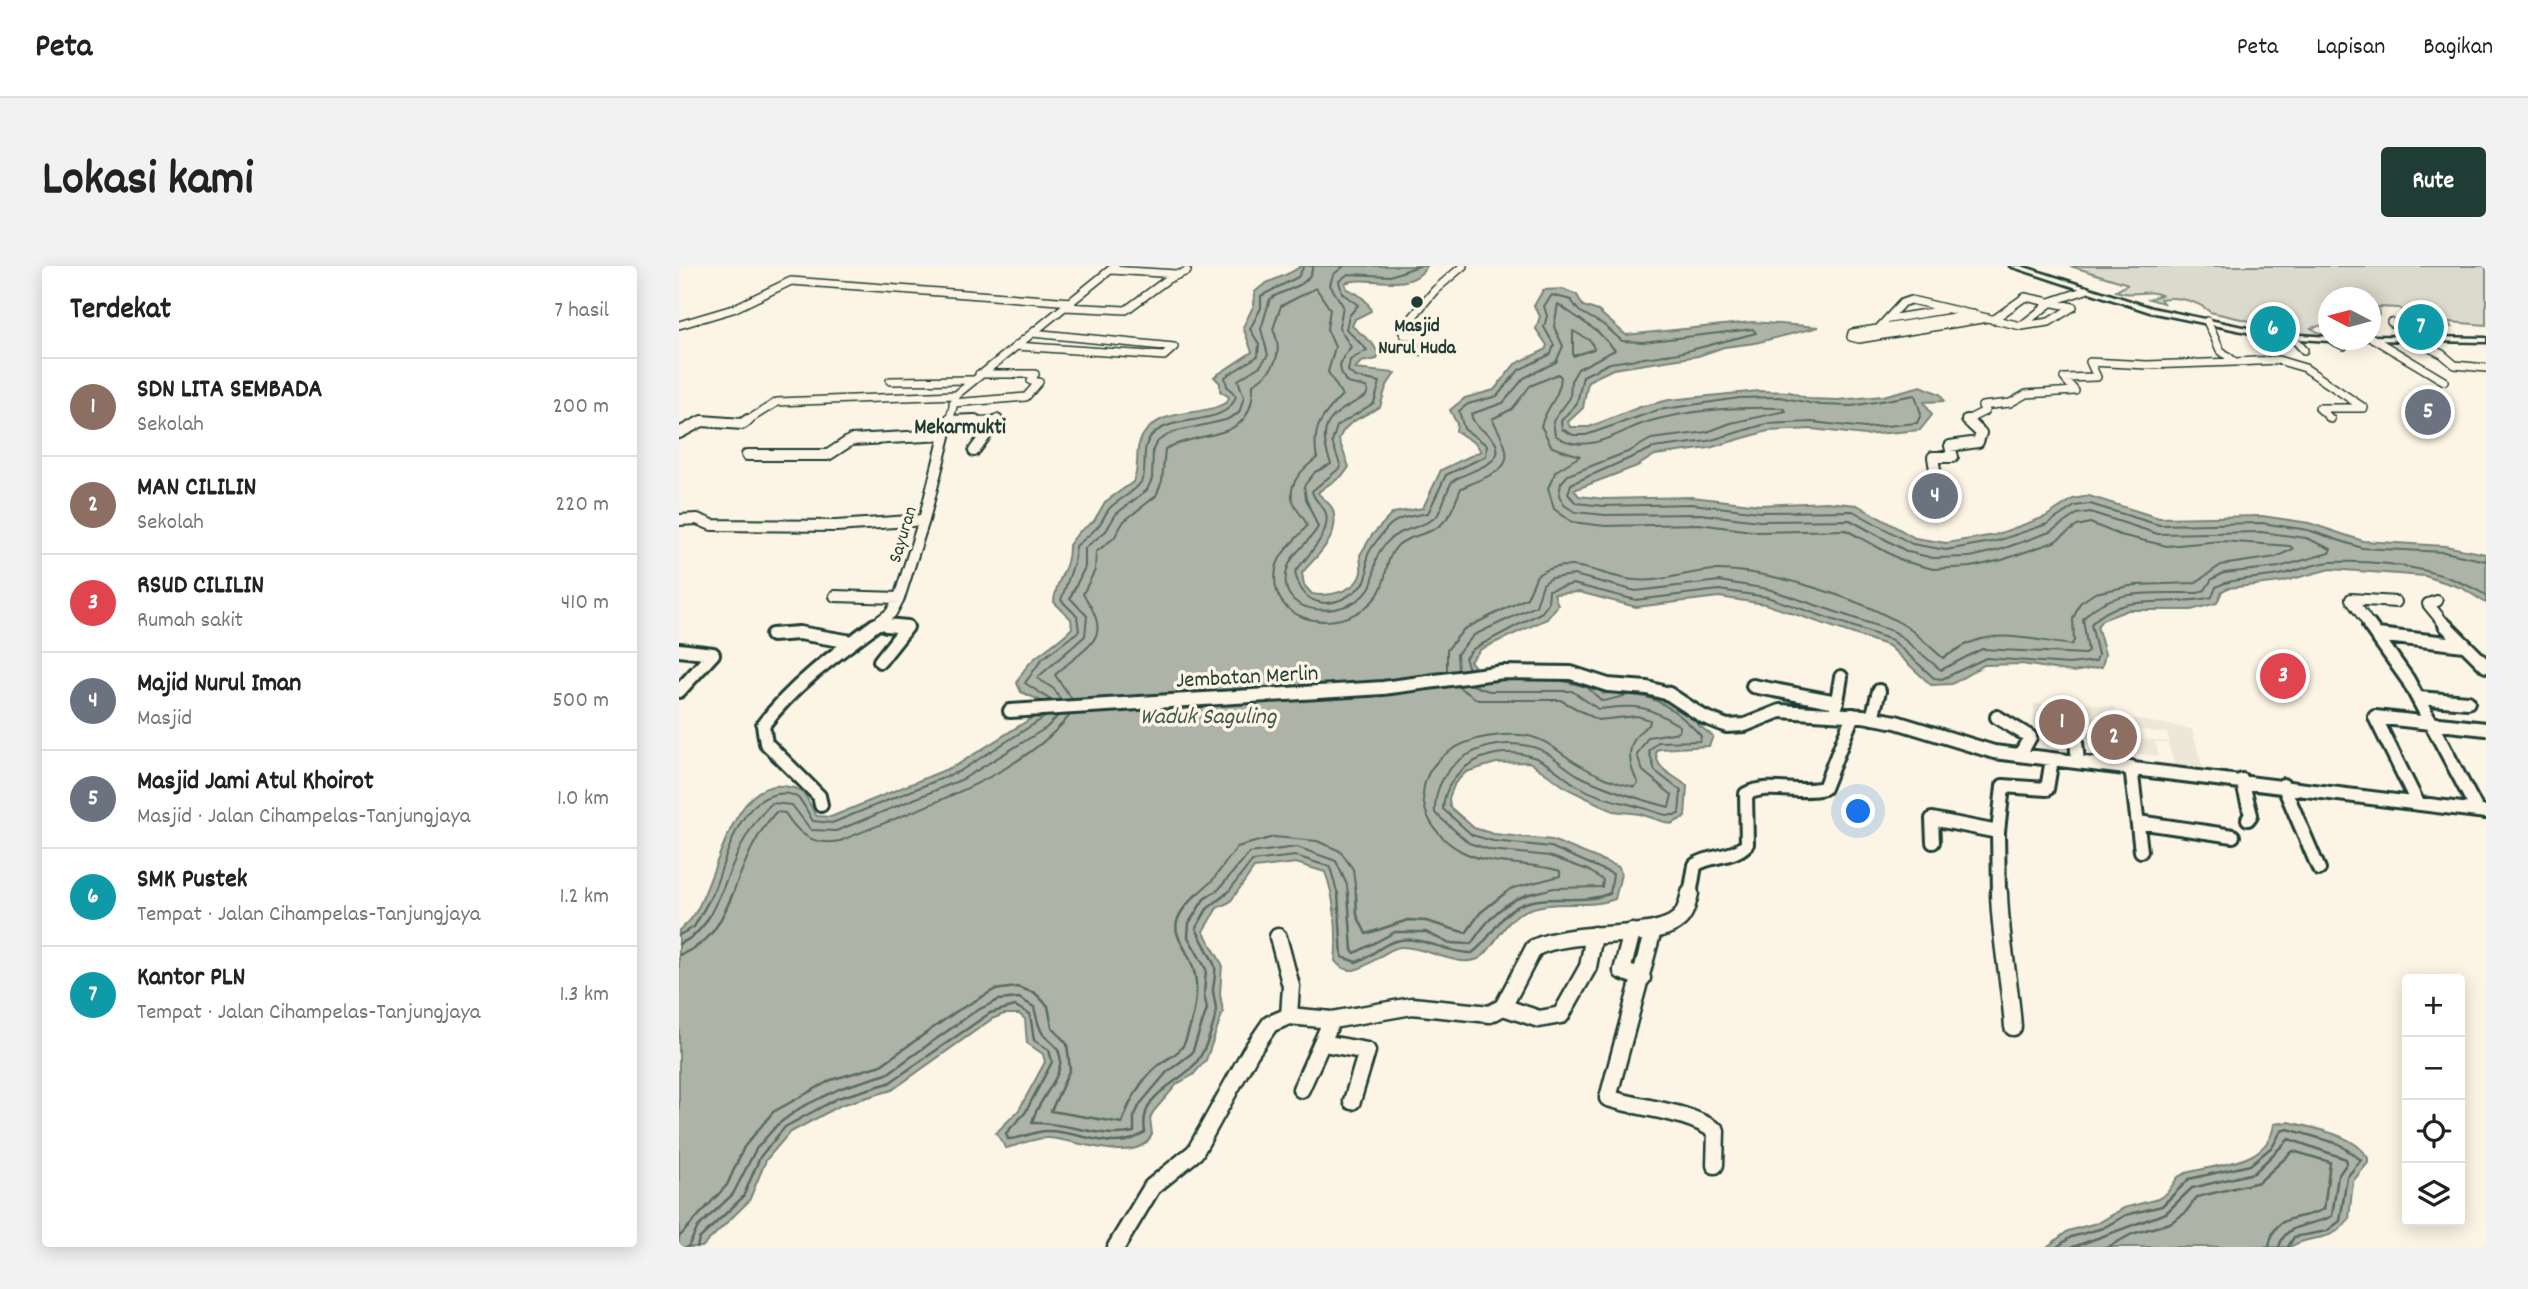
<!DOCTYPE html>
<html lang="id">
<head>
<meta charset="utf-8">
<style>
	:root { --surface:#fff; --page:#f2f2f2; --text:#222; --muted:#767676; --line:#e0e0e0; --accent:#1f3d34 }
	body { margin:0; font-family:Dekko,sans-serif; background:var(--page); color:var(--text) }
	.controls { position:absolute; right:21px; bottom:21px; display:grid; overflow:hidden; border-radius:7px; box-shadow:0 4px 18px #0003 }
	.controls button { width:63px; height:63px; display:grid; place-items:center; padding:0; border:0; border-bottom:2px solid var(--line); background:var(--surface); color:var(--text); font:35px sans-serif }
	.compass { position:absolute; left:1639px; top:21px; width:63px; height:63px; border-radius:50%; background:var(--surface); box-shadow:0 4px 18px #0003; rotate:276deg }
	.you { position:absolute; left:1180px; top:546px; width:24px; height:24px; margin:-18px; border:5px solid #fff; border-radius:50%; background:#1a73e8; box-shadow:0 0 0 10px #1a73e833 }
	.badge { display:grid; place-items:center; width:46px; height:46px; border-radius:50%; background:var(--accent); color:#fff; font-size:23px; font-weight:700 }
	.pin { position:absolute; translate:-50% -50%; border:4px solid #fff; box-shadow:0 2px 7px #0006 }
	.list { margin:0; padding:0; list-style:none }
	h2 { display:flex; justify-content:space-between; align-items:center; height:91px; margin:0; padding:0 28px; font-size:30px }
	h2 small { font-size:23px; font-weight:400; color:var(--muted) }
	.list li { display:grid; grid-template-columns:46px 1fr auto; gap:21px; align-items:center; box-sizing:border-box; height:98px; padding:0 28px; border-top:2px solid var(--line) }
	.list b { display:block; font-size:26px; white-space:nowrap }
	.list p { margin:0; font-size:23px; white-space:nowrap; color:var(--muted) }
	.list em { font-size:23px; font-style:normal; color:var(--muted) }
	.icon { flex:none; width:38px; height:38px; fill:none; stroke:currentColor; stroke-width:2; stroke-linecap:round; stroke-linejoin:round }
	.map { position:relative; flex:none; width:1807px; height:981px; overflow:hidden; border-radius:7px }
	header { display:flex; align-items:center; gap:42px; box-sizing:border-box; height:98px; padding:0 35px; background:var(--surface); border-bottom:2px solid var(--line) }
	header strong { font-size:33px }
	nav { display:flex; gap:38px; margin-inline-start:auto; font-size:24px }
	.intro { display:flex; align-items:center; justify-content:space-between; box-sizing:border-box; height:168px; padding:0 42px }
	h1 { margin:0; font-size:49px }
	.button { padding:18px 32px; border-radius:7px; background:var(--accent); color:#fff; font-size:24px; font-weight:700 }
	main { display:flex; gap:42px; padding:0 42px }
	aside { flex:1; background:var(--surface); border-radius:7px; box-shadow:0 4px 18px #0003 }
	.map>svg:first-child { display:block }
	.built { fill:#ece7d8; fill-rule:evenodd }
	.green { fill:#dcdacc; stroke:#7e8c80; stroke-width:2 }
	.water { fill:#aeb3a7; stroke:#758479; stroke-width:2 }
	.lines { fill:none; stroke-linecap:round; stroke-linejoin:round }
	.shore-far1 { stroke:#586c62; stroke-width:2 }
	.shore { stroke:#586c62; stroke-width:2.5 }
	.minor-far3-casing { stroke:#1f3d34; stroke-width:10 }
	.minor-far2-casing { stroke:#1f3d34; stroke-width:14 }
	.minor-far1-casing { stroke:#1f3d34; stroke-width:18 }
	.minor-casing { stroke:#1f3d34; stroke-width:21 }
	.major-casing { stroke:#1f3d34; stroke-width:5 }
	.minor-far3 { stroke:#fcf5e5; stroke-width:7 }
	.minor-far2 { stroke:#fcf5e5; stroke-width:10 }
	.minor-far1 { stroke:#fcf5e5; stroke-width:12 }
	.minor { stroke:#fcf5e5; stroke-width:16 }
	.major { fill:#fcf5e5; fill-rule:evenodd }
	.poi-dot { fill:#1f3d34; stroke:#fcf5e5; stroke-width:2.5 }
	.labels { text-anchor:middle; stroke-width:7; stroke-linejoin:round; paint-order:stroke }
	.far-poi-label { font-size:19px; font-weight:bold; fill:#1f3d34; stroke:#fcf5e5 }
	.far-street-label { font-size:19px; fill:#1f3d34; stroke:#fcf5e5 }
	.far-quarter-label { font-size:21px; font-weight:bold; fill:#1f3d34; stroke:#fcf5e5 }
	.street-label { font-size:23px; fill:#1f3d34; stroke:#fcf5e5 }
	.water-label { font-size:24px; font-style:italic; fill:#435a51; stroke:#fcf5e5 }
</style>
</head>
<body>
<header>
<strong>Peta</strong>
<nav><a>Peta</a><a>Lapisan</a><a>Bagikan</a></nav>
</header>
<div class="intro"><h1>Lokasi kami</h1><a class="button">Rute</a></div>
<main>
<aside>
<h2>Terdekat<small>7 hasil</small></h2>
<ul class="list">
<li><span class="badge" style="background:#8d6e63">1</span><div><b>SDN LITA SEMBADA</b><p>Sekolah</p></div><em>200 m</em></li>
<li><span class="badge" style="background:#8d6e63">2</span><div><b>MAN CILILIN</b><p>Sekolah</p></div><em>220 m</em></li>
<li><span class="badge" style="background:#e0444e">3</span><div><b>RSUD CILILIN</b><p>Rumah sakit</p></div><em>410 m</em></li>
<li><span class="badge" style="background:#6b7280">4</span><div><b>Majid Nurul Iman</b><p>Masjid</p></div><em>500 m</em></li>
<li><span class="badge" style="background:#6b7280">5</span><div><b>Masjid Jami Atul Khoirot</b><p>Masjid · Jalan Cihampelas-Tanjungjaya</p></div><em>1.0 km</em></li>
<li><span class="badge" style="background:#0f9aa8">6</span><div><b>SMK Pustek</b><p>Tempat · Jalan Cihampelas-Tanjungjaya</p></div><em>1.2 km</em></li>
<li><span class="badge" style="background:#0f9aa8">7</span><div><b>Kantor PLN</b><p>Tempat · Jalan Cihampelas-Tanjungjaya</p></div><em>1.3 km</em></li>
</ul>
</aside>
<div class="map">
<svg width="1807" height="981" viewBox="0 0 1807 981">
	<rect width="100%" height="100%" fill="#fcf5e5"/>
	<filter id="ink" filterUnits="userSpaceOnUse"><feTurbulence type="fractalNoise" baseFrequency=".0143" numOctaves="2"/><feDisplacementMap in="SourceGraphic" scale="14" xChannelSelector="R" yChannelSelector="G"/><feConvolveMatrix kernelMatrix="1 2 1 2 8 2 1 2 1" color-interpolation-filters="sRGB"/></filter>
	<g filter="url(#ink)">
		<!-- built -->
		<path class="built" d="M1355,437L1404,444V437L1430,440L1436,441L1438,450L1513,463L1525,507L1415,493L1411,474L1375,473V469L1356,466ZM1427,460L1488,467L1491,476L1429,469ZM1476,476L1489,477L1496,501L1416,491L1414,483L1480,490Z"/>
		<!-- green -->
		<path class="green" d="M1391,0H1807V59L1769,56L1772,61C1753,60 1732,57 1720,42L1699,41L1700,49L1692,48V32H1650L1649,58L1632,62L1646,70L1602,68L1607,63L1531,46C1519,35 1499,30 1481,33L1484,37L1470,33L1482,29C1467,22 1454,32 1437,25L1448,19L1446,17Z"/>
		<!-- water -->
		<path class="water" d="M622,0H748C731,29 690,8 666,17L668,23C678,27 689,34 692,45L676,53L673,60L693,77L700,88L698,93L682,96L675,103L716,107L707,121L701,141C685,150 665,156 660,174L670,201C662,215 649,216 639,227C643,232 652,238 654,244C662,271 638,289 623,307L625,319L633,328C649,331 678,326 682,306C683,301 681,294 681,289L693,269L714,247L744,242L762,204L802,185L797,178L777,165L778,158L771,144L786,132L815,124L836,98L866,84L868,79L857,63L861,50L855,40L864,24L884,23L898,29L904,40L919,45L947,69L1073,56L1140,61L1076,77L1045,81L1019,90L934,103L909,115L904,142L889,156L891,161H910L961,141L990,134L1080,125L1111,126L1130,133L1159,134L1204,130L1242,120L1261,128L1265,135L1245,136L1253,149L1241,164L1186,169L1133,163L1089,165L1030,182L976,189L958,200L895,224L900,230L926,233L1013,231L1081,239L1148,236L1178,239L1236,272L1267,277L1316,269L1366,251L1394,233L1410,230L1480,252L1583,250L1630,257L1684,275L1766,280L1807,288V337L1783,322L1746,310L1651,303L1602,316L1549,322L1543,325L1538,337L1512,344H1449L1423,354L1418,360L1426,388L1423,401L1394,406L1343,398L1305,399L1273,418L1252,419L1210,380L1086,338L1040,331L957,341L900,326L875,328L879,339L868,353L802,383L791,395L800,406L861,407L913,415L924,428L939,424L978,427L1013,449L1018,458L1034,470L1030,480L981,483L977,484C976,505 994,508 1008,520L1006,551L992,558L961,548L934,545L889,523L850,496L817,497L787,506L776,517L770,532L771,541L795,562L815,568L873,574L940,601L942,608L936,633C906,644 872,631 842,647C822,658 813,687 799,693C777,702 747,680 721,681C701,683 676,721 656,695C659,669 656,631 646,606L617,597L575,602L551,636L538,642L524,665L543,698L541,728L544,746L527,794L514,809L498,818L474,846L471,853L473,868C459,901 396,873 370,872C357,871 340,879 327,882L317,867L340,844L366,796L364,788L348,777L346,753L340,748H325L313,753L213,824L162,839L110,867L87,894L70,935L23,981H0V664C6,660 11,655 15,649C36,618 53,513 104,520C112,521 118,522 124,527C130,533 132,543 138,550L152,551L278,499L359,448L367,437L342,426L338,417C349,389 374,383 393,362L392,353L375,336C376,313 391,305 390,279L400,266L415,255L426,236L454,216C462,202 454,183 464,169C483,140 523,152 548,136L550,131L541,125V117L535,111L573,86L564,61L575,39L576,26C589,12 607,12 622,0Z
			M1610,856C1635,863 1676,868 1689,892V897L1674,915L1670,953C1651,979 1634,967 1611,981H1368L1389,965L1421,956L1445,942L1479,933L1488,927L1499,911L1507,907C1538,898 1590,899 1595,858Z"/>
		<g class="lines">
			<!-- shore-far1 -->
			<path class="shore-far1" d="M665,0L654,9L651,19L664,40L660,62L672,81C660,95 657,101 668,117L687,121L689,125L687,130C652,149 636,156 652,198L636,206L625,220L627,233L639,261C631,276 612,287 608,304C597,348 655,352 680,333C703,316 689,300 703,282C721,259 737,266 757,251C765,241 766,226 773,216C783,205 830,200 816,176C809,164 795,164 792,148L824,137L845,112L877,96L884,80L875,61L879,38L919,66L936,84L899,103L892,115L891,132L874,155L876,169C886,177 899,179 912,177C932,174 949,162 968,156C1013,143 1058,141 1104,142L1107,145L1052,157L1028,166L972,173L951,185L889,209L882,217L880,229L885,239L896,246L926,249L1021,248L1081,255L1171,254L1229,286L1254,292L1291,291L1320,284L1371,266L1398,248L1411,246L1479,268L1582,266L1627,272L1652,283L1650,287L1600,301L1545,307L1533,313L1526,324L1519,327C1480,328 1431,320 1404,353L1409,385L1406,388L1303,383L1262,404L1216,366L1089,323L1040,315L957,325L895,309L872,312L864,318L857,340L795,369L778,388L779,404
				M740,0L711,10L669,8L660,15L663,27L679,39L670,50L667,63L688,84L671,94L669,105L676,111L701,116L695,137L658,160L653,176L662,201L633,225C635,236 645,239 647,248C652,268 627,291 616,306C624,346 659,344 684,318C691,310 687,302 688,292C689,284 703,268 709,261C720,250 735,250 749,247L767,209L807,190L808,179L785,163L780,145L789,138L818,130L840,104L872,88L875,79L865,61L868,50L865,40L873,29L892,34L900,45L925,59L943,75L964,76L1074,63L1077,67L1000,87L931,97L904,110L898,137L882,155L883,163L894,169H907L979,144L1060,132L1100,131L1141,139L1173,140L1236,129L1242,148L1238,157L1186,162L1133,156L1087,158L1029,175L974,182L892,218L889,228L897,237L925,240L1013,238L1081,246L1174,245L1233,278L1267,284L1318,275L1368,258L1396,240L1411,238L1480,259L1583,257L1629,264L1683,282L1765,286L1807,295
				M894,65L912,75L915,83L894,90Z
				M790,403L786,392L794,383L863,346L869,338L870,324L894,318L957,334L1040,324L1088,331L1213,374L1255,412L1263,413L1307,392L1390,398L1417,395L1419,389L1412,358C1444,324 1492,342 1533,331L1537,321C1556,311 1579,313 1600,309C1617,306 1635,297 1652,296C1705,294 1761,302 1807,329
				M884,415L908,421L923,435C933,434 942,430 950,429C979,428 1004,450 1022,470L1021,475L979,476L970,485L976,505L1002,525L1000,548C986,552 977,545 964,542C937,534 923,534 897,519C884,511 872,498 857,492C817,476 766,499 764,543L793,569L814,575L872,581L934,608L931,628L928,629
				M790,418L810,425H893L919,443C961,439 965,438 1001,460L1000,466L969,471L958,489L964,505L993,529L990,541C959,533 928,524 899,509C884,501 871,485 854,481C807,469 754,495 756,547L790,577L812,584L870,590L909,604L924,614L923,621L875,622L847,629
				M778,420L799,434H881L919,454L958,450L971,454L970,459C947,473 947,495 959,517L956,521C935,517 915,508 897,497C878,485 864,470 841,469C818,468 793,472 774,483C727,511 740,562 782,585C812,601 849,595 881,605V610L831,623L824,629
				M393,433L376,409C408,378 437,375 404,328L416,304L417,286L435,272L445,255L477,230L483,215L486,183C527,162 575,178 574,118C596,105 605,87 594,63L602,40L637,22L651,43L648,63L656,81L649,106L663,129C643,150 632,162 638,192C623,203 605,220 616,240C620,248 626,252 628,260C618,273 600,286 597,303C588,355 651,367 684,343C715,322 700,298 719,279C726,273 734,271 743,268C769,261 773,245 782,222C827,203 841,201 813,153L833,143L851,120L879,108L882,111C881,131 867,141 862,160L873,181L901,190L877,205L869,222L875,243L893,256L926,260L1020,258L1080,266L1167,264L1224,295L1254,303L1292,301L1323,294L1375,276L1398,260L1411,257L1441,269L1488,280L1542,275L1611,280L1614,283L1597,291L1542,299L1516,317L1456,319L1416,327L1401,337L1394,353L1395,375L1392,379C1360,375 1324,364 1293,376C1283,379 1274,387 1264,392C1250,381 1239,367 1223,358C1176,331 1094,305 1040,304C1011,304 984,317 955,314C920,310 892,288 858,309L848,332L785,363L768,384V406
				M382,434L375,423L358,412L406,370L408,350L391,332L406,301V282L427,265L437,248L468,224L473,213L474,183L479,175L494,166L547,154L560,147L565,131L559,114L581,100L589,89L582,63L591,33C608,21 630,23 634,0
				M373,435L346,417L363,393L400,365L398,350L382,334L395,297L397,280C405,273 415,266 421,258C425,252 427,245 433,240C442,232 456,226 462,216C470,202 460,183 473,169C494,147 548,162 557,130L548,120L546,111L579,90L580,78L571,63L582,42V30L619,11L625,0
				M33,629C47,596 57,535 98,528C105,527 113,527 119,532C126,538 129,548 134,555L153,557L281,505L366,451
				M41,629C55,596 66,562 93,537L113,539L132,564L157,565L284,513L367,462L379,450
				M53,629C65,599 75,570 97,546L106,547C120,569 134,580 161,575C236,543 339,513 391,449
				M517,629L533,615L558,581L595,571L638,575L661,585L674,603L677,629
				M531,629L540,623L570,587L618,581L657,595L668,619L669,629
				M547,629L573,595L617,590L651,601L659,629"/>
			<!-- shore -->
			<path class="shore" d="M659,627L663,691L677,696C692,692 702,678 717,675C742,668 767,688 793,687C811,675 819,650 839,640C868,626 903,640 931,627
				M669,627L673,684L676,687L716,666H747L769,677L792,678C808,654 825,634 854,627
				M677,627L678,649L687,668L729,654L747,655L787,667L801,647L826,627
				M0,669L15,661L34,627
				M0,678C23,669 32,649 42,627
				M0,689C31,679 42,656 54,627
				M0,971L48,919L65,881L94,846L152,814L202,799L278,745L315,724L338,721L356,727L369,740L373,761L388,778L391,803L372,845L443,857C450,836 460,817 476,802C488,791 502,789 507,773C514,754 520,728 516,709C509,672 476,667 519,627
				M9,981L19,961L54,928L77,883L98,859L121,842L162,822L208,808L295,746L319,734L340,732L355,741C357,749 359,761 364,768C370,776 379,779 381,790C385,812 357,835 353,857C387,855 422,874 455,866V851L461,838L488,806L513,787L528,743L525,728L527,703L509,671L510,657L525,633L534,627
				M18,981L20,973L64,931L81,891L106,861L159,832L210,817L311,747L336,740L351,748L355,774L370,784L373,796L346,847L327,867L329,873C342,873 353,866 366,865C400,863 436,890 466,866C459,824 505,819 521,791C527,781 536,757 537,745C537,738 534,730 534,723C535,716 537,707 536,701C535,695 521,672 517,662L528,643L548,627
				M1378,981L1392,971L1424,962L1447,949L1483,940L1510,913L1571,899L1594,880L1602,865L1609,863L1660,878L1682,894L1668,911L1661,955L1648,965L1615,971L1609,981
				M1394,981L1487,947L1513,922L1575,907L1610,873L1667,893L1668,897L1659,910L1653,950C1634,961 1607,955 1600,981
				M1429,981L1453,968L1491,957L1506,947L1518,931L1580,916L1614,885L1651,896L1645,943C1619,957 1596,944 1590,981"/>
			<defs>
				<path id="minor-far3" d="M432,4L498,8
					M386,41L447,44L489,13L508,5
					M1294,48L1173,67L1172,71L1180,73L1309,52
					M1210,53L1265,44
					M1314,54L1346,31L1394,41L1370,56L1343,60
					M1712,56L1732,71
					M0,59L54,43L112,15L393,36
					M1199,63L1223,37L1232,34L1342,60L1374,35L1407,24
					M1587,68L1586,72L1593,77
					M1613,71L1625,84
					M1728,71L1763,88L1776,99L1807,102
					M1693,72L1765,115
					M1653,74L1665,80
					M337,80L485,90L495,81L353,67
					M742,85L732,83L741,70L725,69L723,64L756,24L784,0
					M1556,96L1599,94L1626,102L1685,142H1640L1652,153
					M211,115L293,114
					M274,137L347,131L360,116L352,115L356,108H300
					M269,155L318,154L316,156
					M21,156H39
					M66,156L98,136L277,129
					M270,156L277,129L436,0
					M1290,156L1288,154L1306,145L1303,140L1331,137L1347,128L1396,125L1385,112L1418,111L1411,96L1468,99L1556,96L1541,84L1528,55"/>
				<path id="minor-far2" d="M269,155L296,154
					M0,167L23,155L63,158L69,154
					M295,185L318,154
					M68,189H149L172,174L266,169
					M1250,245L1246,212L1257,210L1254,191H1274L1271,180L1299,176L1302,167L1288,154
					M0,254L18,253L33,259L157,260L245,254
					M156,330L220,332
					M1758,335L1749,338L1767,360
					M201,358L223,360
					M194,360L212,347L220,332L245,254L270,154
					M1691,360L1672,333L1717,336"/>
				<path id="minor-far1" d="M1690,359L1729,414L1798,544
					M1766,359L1807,400
					M93,369L120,367L173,376
					M1698,369L1785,379
					M0,384L34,388L0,425
					M201,395L228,361L207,359
					M1074,420L1158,436
					M1739,432L1789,436
					M1157,441L1162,411
					M331,445L704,422L824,406L892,407L929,419L968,422L990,428L1025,451L1048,460L1066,459L1101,445L1184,450L1217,456L1315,486L1807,546
					M1318,451L1351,471L1341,489
					M1382,451L1397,475L1399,496
					M1193,452L1200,425
					M1452,501L1462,585
					M1563,514L1572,549L1569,553
					M1604,519L1640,603
					M1738,536L1696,451L1807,463
					M142,539L140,530L87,477L84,459C114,419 157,388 196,359
					M1459,556L1554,570
					M1319,566L1320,629
					M1254,576L1253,553L1319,566L1324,520L1368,523L1373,493
					M1011,629L1016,599C1033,588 1054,593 1068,578L1067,528C1091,516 1119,529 1145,522L1174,449"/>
				<path id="minor" d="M1320,627C1321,672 1331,716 1334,761
					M974,664L929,832C966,844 1004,843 1037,865L1036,899
					M953,666L943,705L963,712
					M599,671L612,720L610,750
					M824,741L860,753L882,749L909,701L915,669
					M644,777L688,785L673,835
					M622,823L653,754
					M437,981L473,921L516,886L571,787L591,758L610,750L653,754L733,740L811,748L824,741L855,682C896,661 976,677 1001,652C1007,646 1009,635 1011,627"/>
				<path id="major" d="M1331,0H1342L1473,42L1592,67L1650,71V74H1654L1650,75L1592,71L1471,46Z
					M1692,70L1807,72V76L1689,74H1692Z"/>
			</defs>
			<!-- minor-far3 casing -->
			<use href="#minor-far3" class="minor-far3-casing"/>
			<!-- minor-far2 casing -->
			<use href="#minor-far2" class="minor-far2-casing"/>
			<!-- minor-far1 casing -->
			<use href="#minor-far1" class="minor-far1-casing"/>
			<!-- minor casing -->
			<use href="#minor" class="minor-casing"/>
			<!-- major casing -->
			<use href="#major" class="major-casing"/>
			<!-- minor-far3 -->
			<use href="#minor-far3" class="minor-far3"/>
			<!-- minor-far2 -->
			<use href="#minor-far2" class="minor-far2"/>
			<!-- minor-far1 -->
			<use href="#minor-far1" class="minor-far1"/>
			<!-- minor -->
			<use href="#minor" class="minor"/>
			<!-- major -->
			<use href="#major" class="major"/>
		</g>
	</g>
	<!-- markers -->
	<circle class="poi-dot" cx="738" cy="36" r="7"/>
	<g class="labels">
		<!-- far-poi labels -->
		<g class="far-poi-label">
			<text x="738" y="65">Masjid<tspan x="738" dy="22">Nurul Huda</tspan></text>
		</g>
		<!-- far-street labels -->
		<g class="far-street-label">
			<text transform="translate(222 268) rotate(-73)" y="7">Sayuran</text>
		</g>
		<!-- far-quarter labels -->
		<g class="far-quarter-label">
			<text x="281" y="167">Mekarmukti</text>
		</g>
		<!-- street labels -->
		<g class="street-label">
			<text transform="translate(568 409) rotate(-3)" y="8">Jembatan Merlin</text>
		</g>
		<!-- water labels -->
		<g class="water-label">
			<text x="529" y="457">Waduk Saguling</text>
		</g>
	</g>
</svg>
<div class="controls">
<button>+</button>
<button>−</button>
<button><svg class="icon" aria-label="locate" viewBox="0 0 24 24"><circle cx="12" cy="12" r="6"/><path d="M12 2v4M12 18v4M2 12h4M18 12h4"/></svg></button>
<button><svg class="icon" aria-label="layers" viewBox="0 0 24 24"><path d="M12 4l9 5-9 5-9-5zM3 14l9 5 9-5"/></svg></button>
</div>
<svg class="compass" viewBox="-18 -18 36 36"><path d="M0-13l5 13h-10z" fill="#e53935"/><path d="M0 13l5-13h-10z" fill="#767676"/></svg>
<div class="you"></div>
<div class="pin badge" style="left:1383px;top:456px;background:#8d6e63">1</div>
<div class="pin badge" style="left:1435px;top:471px;background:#8d6e63">2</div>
<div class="pin badge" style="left:1604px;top:410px;background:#e0444e">3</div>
<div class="pin badge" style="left:1256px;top:230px;background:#6b7280">4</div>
<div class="pin badge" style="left:1749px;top:146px;background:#6b7280">5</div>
<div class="pin badge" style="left:1594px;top:63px;background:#0f9aa8">6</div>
<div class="pin badge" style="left:1742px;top:61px;background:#0f9aa8">7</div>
</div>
</main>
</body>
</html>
